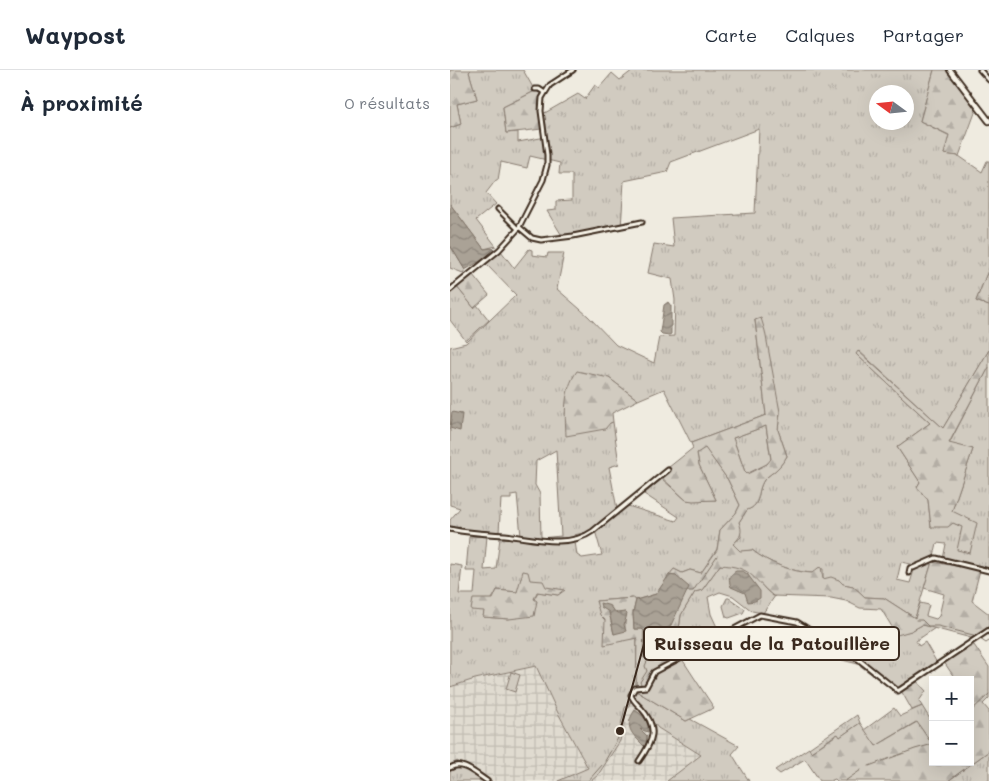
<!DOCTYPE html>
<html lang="fr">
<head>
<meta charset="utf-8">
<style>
	:root { --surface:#fff; --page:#f6f6f7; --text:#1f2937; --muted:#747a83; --line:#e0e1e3 }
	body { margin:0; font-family:Mali,sans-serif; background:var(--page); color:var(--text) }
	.controls { position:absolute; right:15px; bottom:15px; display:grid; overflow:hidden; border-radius:0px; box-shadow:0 5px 20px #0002 }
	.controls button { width:45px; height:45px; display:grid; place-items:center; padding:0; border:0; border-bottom:1px solid var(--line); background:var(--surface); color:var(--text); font:25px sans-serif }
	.compass { position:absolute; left:419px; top:15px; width:45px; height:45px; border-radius:50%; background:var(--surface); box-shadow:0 5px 20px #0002; rotate:285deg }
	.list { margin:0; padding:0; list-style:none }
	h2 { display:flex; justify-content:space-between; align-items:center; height:65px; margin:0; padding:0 20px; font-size:21px }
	h2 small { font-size:16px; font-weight:400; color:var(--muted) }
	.map { position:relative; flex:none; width:539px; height:711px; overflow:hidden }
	header { display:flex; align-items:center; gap:30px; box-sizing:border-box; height:70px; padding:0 25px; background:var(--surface); border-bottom:1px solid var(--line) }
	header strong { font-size:24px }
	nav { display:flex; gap:28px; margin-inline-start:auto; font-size:18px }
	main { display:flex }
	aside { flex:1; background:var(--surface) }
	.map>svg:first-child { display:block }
	.industrial { fill:url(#industrial-grid) }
	.grass { fill:url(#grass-tufts); stroke:#867a6f; fill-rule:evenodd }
	.forest { fill:url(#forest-firs); stroke:#867a6f; fill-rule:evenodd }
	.pitch { fill:#d1cbc0; stroke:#867a6f }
	.water { fill:url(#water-waves); stroke:#7e7266 }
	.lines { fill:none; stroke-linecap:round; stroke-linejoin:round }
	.stream { stroke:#7e7266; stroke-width:1 }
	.minor-casing { stroke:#3b2a1e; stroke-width:7 }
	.secondary-casing { stroke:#3b2a1e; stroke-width:8 }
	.minor { stroke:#f7f3e8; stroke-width:3 }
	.secondary { stroke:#f7f3e8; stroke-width:4.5 }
	.leader { fill:none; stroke:#3b2a1e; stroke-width:2 }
	.callout-dot { fill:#3b2a1e; stroke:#f7f3e8; stroke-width:2 }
	.callout { fill:#f7f3e8; stroke:#3b2a1e; stroke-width:2 }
	.callout-label { font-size:18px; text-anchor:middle; font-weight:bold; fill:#3b2a1e }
</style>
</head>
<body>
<header>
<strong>Waypost</strong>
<nav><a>Carte</a><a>Calques</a><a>Partager</a></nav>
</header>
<main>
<aside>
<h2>À proximité<small>0 résultats</small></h2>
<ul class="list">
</ul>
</aside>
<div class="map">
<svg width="539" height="711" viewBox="0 0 539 711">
	<defs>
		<pattern id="industrial-grid" width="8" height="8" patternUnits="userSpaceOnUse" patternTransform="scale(1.25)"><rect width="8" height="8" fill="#e0dbd0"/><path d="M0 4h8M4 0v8" fill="none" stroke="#c1bcb2"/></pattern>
		<pattern id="grass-tufts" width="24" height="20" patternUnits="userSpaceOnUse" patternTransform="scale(1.25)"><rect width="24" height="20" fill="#d1cbc0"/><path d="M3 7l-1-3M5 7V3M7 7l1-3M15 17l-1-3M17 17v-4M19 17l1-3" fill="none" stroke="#b4aea5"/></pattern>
		<pattern id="forest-firs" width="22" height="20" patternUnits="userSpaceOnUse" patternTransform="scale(1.25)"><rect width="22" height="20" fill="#d1cbc0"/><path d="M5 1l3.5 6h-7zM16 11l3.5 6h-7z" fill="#b4aea5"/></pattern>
		<pattern id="water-waves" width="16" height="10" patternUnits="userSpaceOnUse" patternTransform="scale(1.25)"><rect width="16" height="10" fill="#aaa296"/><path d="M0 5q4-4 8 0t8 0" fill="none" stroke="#8c847a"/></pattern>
	</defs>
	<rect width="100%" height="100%" fill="#efebe0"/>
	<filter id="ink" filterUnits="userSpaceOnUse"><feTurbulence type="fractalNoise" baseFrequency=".02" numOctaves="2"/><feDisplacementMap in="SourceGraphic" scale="10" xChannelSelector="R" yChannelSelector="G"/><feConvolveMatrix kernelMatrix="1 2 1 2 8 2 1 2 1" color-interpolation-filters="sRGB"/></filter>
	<g filter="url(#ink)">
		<!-- industrial -->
		<path class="industrial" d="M86,596L108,643L138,699L108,711H42L7,691L0,696V617L25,609Z
			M182,629L185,630L208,658L252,686L217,711H141L148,705L170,671L177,639Z"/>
		<!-- grass -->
		<path class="grass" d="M21,0H73L85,21L53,37L56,63L68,62V72L96,67L93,44L128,24L135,29L145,15L149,18L162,3L170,10L183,0H484L470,51L500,66L494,84L509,86L532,102L537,91H539V198L526,231L539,236V280L493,358L409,281L406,284L480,353L447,377L470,412L467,417L478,430L481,457L503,453L513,457L510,465L524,469L502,441L523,379L499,374L539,297V500L531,497L530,500L492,494L496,474L487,473L484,486L465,495L451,492L447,510L460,513L464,500L482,492L465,548L434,528L415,527L403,516L393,514L389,510L373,509V499L368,498L363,503C342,502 318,493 302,480L289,482L283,474L291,467L289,452L297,440C312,435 306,422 314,410C317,406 323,403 327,399C331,395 334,391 337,386L328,360L330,342L305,250L316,345L241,373L214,319L188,330L159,308L160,353L163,352L169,394L159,397L167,439L175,433L178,436L226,451L229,447L194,424L212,409L236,430H266L249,395L247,383L255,377L278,410L290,435L286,443L270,460L267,479L251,503L240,500L232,503L224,499L206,524L186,530L183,528L146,531L180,569L187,568L186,621L236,651L240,649L289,676L282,684L299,711H217L251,685L208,658L185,630L182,629L177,639L170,671L148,705L141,711H108L138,698L108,643L86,596L25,609L0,617V494L12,496L9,524H24L26,501H16L19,467L37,466L34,500L46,499L50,468L70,469L71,466L67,424L61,425V429H51L49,462L16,460L0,457V450L10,438L0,435V277L16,273L66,225L36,194L51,181L64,198L79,179L82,180V185L97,187L98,183H114L107,219L138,246L166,275L204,293L209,267L224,266L225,230L222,209L198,203L204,174L224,177L221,148L305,143L309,59L221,92L217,102L174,111L171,158L116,169V165L111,164L97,141L106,140V131L122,130V104H109L110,93L80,86L77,98L51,92L48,110H46L36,123L46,134L26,150L46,176L34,179L0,134V58L11,54L7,34L27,29L19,2ZM427,22H457V52H427ZM106,380L111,466L91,468L90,424L85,415L86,391ZM144,457L152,485L132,488L127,485L124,465L138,462ZM47,520L67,522L114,520L108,525L88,522L84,529L59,549L33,547C34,538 43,529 47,520Z
			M0,175L15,200L13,203L0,198Z
			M7,217L24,238L27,235L39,250L16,271L0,250V222Z
			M316,356L321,390L317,394L297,404L295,402L283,368Z
			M270,495C279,495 290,496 298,501C309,507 313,522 325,526L313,543L302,541L283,526L270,522L258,527L261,544L272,568L239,586L229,559L231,545L245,522L252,520Z
			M277,528H279L295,539L293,543L279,548L276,547L273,536Z
			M472,555L485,558L466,571L469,576L475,572L487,593L444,621L408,594L392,590L394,583L446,562L447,564L461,561Z
			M472,636L483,654V668L480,670L466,652L426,676L414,660L444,638L450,646Z
			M407,645L410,653L390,667L387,664L361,682L359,678Z
			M539,681V711H498Z
			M7,691L42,711H0V696Z"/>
		<!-- forest -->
		<path class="forest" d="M0,0H21L19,2L27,29L7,34L11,54L0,58Z
			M484,0H497L526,40L509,86L494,84L499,65L470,51Z
			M85,21L91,23L88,34L92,59L56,63L53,37Z
			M539,198V236L526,231Z
			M23,205L39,225L24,238L7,217Z
			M311,248L315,261L330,342L328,360L337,386C334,391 331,395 327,399C323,403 317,406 314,410C306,422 312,435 297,440L289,452C293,462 291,467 283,474L290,481L302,480C318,493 342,502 362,503L368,498L371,497L373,509L381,507L389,510L393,514L403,516L415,527L434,528L465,548L470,533L479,535L476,546L486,549L489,546L494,524L474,518L482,492L530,500L522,531L539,544V557L521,568L472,555L461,561L447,565L431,539L410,538L396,531L381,528L323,526C301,507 302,497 270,495L252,520L245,522L231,545L229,559L239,586L232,589L264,638L236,651L186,621L187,568L154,575L155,550L150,545L146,531L183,528L186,530L183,543L184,559H192L194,561V572L226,506L219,505L224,499L232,503L240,500L251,503L267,480L270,460L286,443L290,435L278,410L255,378L247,383L249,395L266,430L243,431L236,430L209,405L243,378L241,373L316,345L305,250ZM316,356L321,389L317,394L297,404L295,402L283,368ZM161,538L167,544L175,542V558L164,564L159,542Z
			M539,280V297L499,373L523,379L502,441L527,453L520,483L507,480L512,457L503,453L498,457H481L478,430L467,417L470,412L447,377L480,353L406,284L408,281L493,358Z
			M127,301L159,308L188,330L162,343L163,352L160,353L155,359L116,366C115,342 113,321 127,301Z
			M73,501L78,502L80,510L93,511L96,517L115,520L108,525L87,522L84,529L87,531L84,546L59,549L33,547L34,541L21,540L23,529H43L47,520L67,522Z
			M524,575L539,597V628L533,634L539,641V681L498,711H387L385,709L380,711H370L355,689L330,704L325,700L359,678L361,682L388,664L390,667L410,653L426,676L467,652L479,670L483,668V692H520V610H506L494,592Z
			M463,607L476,621L469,631L472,636L462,640L449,617Z"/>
		<!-- pitch -->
		<path class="pitch" d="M61,602L70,605L65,622L56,619Z"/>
		<!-- water -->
		<path class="water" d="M0,134L34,179L42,178L46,180C37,188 26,193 15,200L0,175Z
			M218,232L221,236V264L219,265L212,264L210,262L214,235Z
			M2,342L12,344L10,361L0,358Z
			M286,501H293L298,505L310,521V528L305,531L298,532L295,523L281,517C278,509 279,505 286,501Z
			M219,505L226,506L239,517L204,591H198L193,587L194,561L192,559H184L183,543L186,530L206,524Z
			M150,533L161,536V538L167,543L175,542L177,544L174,555L176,561L164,564L159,542L151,537Z
			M185,640C193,645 200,652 198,662L190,659L197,666L196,674L194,676C182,664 173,657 185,640Z"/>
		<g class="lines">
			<!-- stream -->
			<path class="stream" d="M238,521H243L267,486
				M466,550H472L478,556H488L527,566
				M530,569L536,573L539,571
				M192,616L190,612L197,601L195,596L198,589
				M520,642L539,624
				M155,691L168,668L175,638L181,630
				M419,696L465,679L483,674
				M138,711L153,694
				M395,711L411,700"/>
			<defs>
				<path id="minor" d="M530,0L539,10
					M85,19H89L95,23
					M48,139L68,159
					M69,157L82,168L91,170L123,166L192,152
					M0,220L49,180L68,159L93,110L97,95V85L91,41L92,28L100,15L123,0
					M0,459C18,463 36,464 55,465C82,468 118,479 143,461L218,400
					M459,503L460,498H463L486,488L539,501
					M189,691C203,671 209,658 191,638C187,634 183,631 181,625L185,618L196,617L204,602L310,545L347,552L363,562L387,583L408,589L448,621L539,560
					M0,698C12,690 26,704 37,711"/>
				<path id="secondary" d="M500,0L539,51"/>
			</defs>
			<!-- minor casing -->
			<use href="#minor" class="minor-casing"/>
			<!-- secondary casing -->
			<use href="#secondary" class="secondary-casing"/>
			<!-- minor -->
			<use href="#minor" class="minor"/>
			<!-- secondary -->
			<use href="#secondary" class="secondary"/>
		</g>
	</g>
	<!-- callouts -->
	<path class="leader" d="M170 661L194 574"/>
	<circle class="callout-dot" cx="170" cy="661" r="5"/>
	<rect class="callout" x="194" y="557" width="255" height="33" rx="5"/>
	<g class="callout-label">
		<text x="322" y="580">Ruisseau de la Patouillère</text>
	</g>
</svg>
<div class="controls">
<button>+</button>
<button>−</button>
</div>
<svg class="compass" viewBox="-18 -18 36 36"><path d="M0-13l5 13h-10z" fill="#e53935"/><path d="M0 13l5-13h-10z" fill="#747a83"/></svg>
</div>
</main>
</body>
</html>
